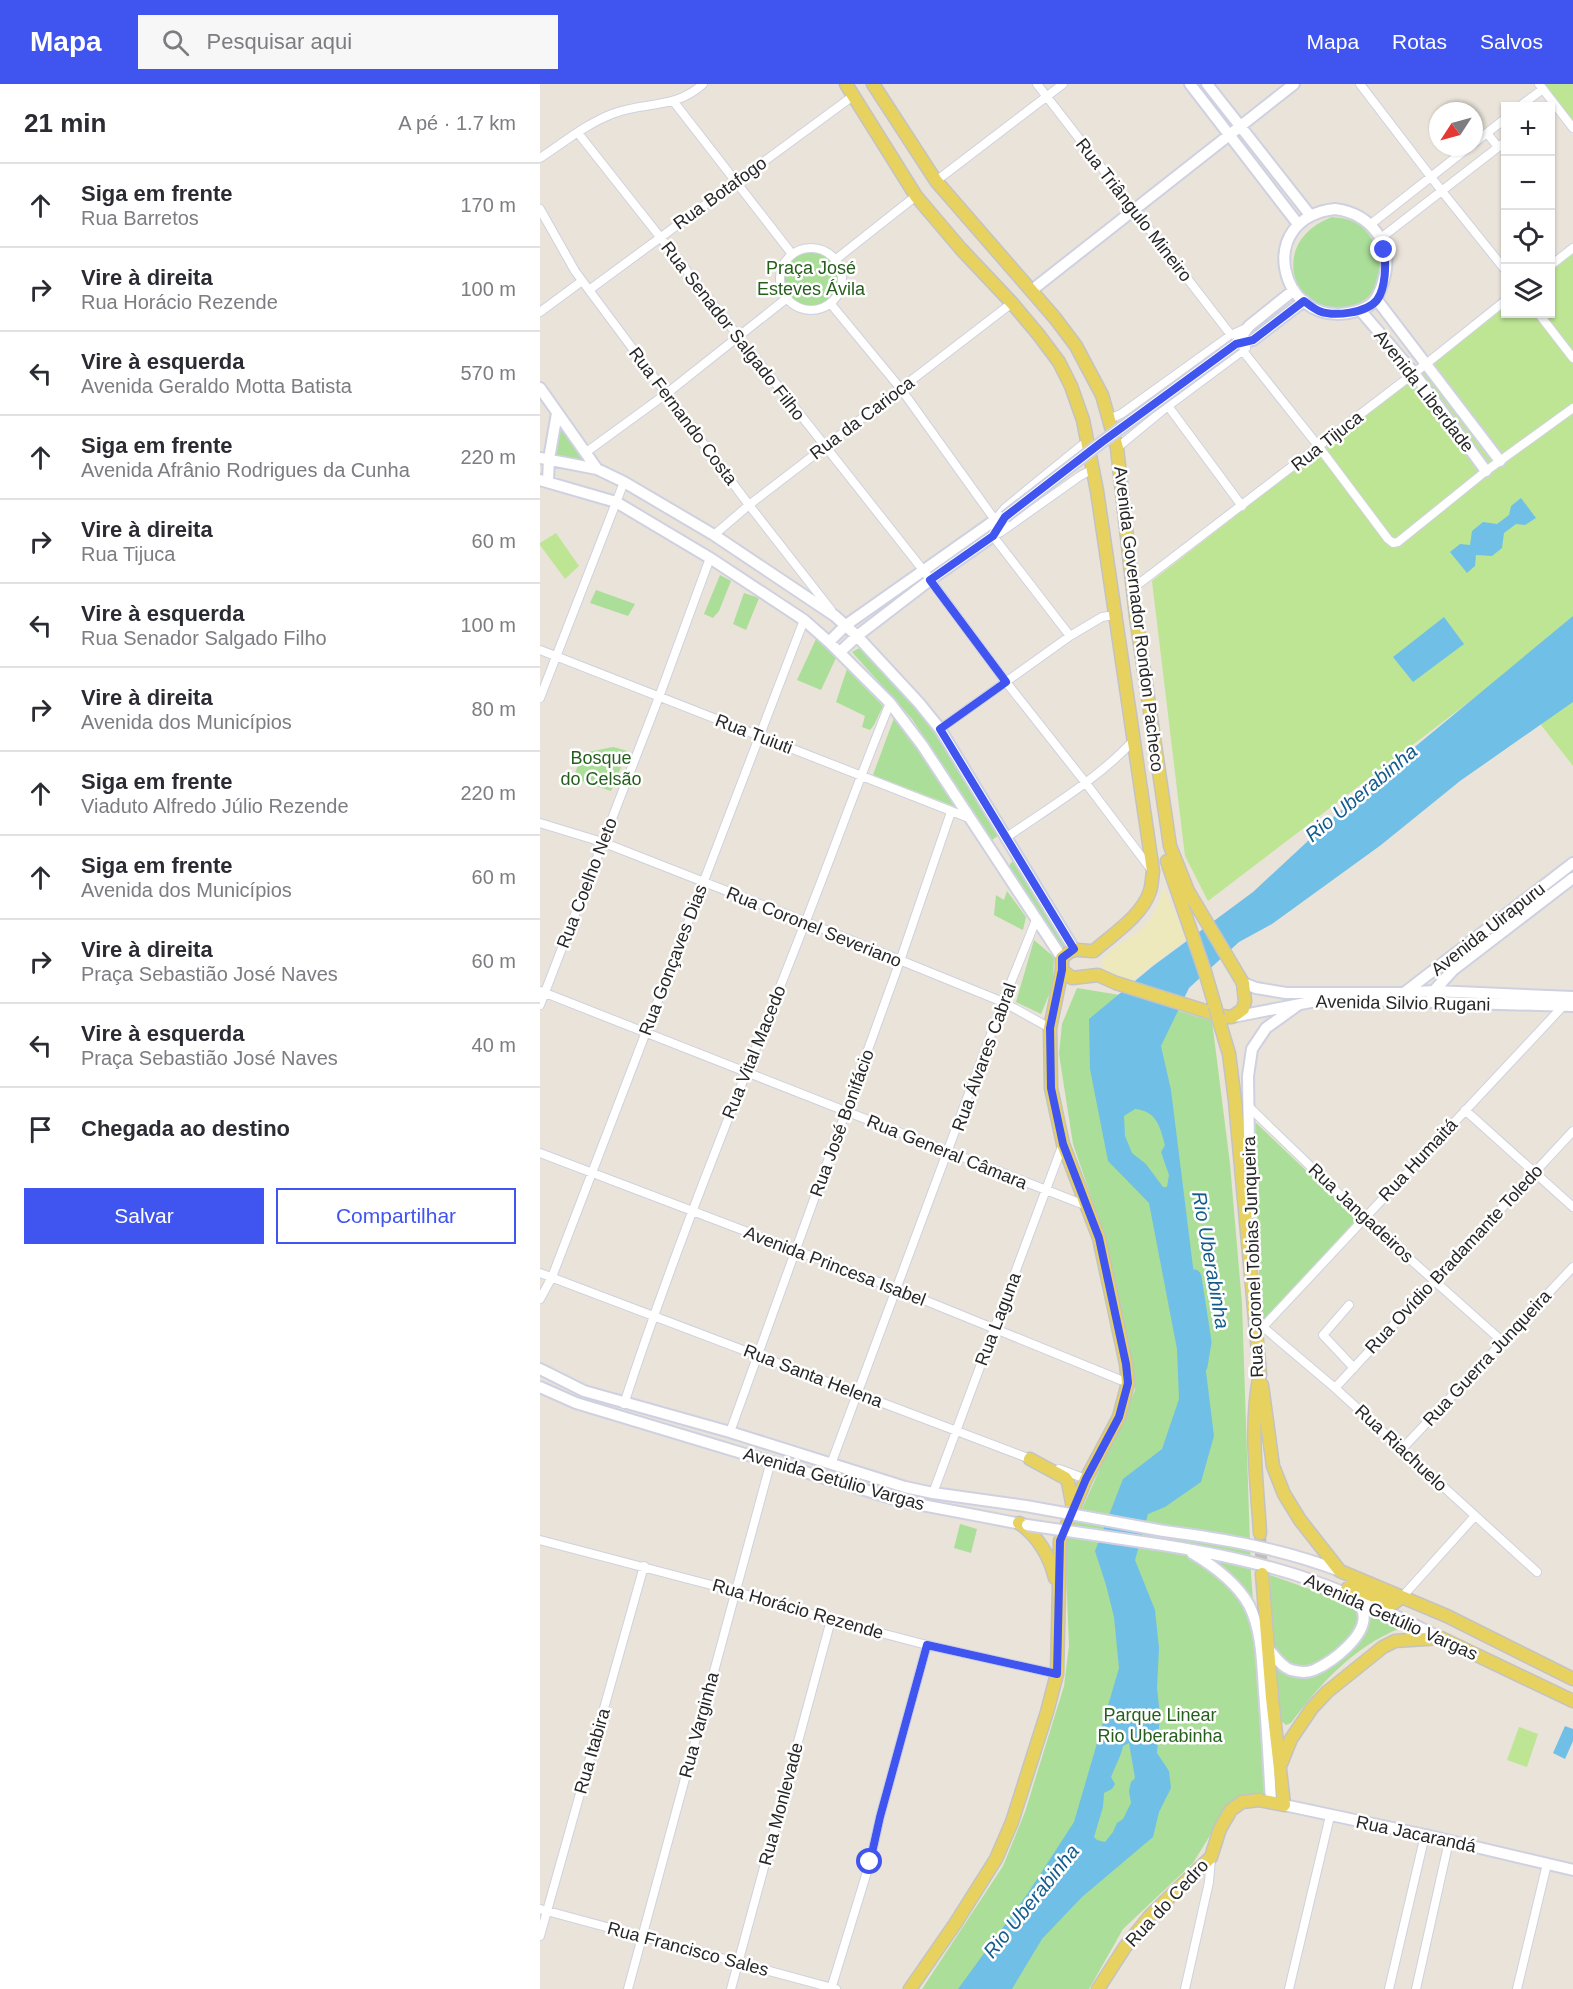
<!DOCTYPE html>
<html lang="pt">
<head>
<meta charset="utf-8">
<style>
	:root { --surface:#fff; --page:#f7f7f7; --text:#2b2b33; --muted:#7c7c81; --line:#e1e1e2; --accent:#4054ef }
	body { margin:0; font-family:Helvetica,sans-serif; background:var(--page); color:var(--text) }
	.controls { position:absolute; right:18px; top:18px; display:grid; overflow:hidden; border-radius:0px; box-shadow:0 2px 4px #0004 }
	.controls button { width:54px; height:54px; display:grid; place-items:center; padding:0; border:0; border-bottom:2px solid var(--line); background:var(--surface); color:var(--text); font:30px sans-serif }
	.compass { position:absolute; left:889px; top:18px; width:54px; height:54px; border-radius:50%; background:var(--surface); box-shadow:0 2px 4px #0004; rotate:234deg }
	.stop { position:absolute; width:18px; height:18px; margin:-14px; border:4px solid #4054ef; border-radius:50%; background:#fff }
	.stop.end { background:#4054ef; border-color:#fff; box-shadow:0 2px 6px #0008 }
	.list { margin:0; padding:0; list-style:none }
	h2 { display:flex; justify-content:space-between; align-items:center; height:78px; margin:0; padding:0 24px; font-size:26px }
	h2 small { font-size:20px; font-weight:400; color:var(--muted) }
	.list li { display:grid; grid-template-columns:39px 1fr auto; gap:18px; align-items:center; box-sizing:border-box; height:84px; padding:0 24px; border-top:2px solid var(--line) }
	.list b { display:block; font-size:22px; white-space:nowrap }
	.list p { margin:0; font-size:20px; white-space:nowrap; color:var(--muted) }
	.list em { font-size:20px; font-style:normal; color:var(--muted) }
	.actions { display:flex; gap:12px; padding:18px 24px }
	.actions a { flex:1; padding:14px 0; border:2px solid var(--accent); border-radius:0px; text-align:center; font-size:21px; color:var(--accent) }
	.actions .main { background:var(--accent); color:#fff }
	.icon { flex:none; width:33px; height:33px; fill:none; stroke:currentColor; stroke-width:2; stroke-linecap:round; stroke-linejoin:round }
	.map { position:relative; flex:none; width:1033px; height:1905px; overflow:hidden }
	header { display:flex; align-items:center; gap:36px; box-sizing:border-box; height:84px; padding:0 30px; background:var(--accent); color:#fff }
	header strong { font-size:28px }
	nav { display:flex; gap:33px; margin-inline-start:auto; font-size:21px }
	.search { width:420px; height:54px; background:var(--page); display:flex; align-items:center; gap:15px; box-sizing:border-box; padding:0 21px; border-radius:0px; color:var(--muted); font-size:22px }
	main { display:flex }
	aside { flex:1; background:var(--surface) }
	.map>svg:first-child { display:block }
	.green { fill:#abde98 }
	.sand { fill:#ede9bd }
	.pitch { fill:#bde594 }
	.water { fill:#70bfe7; fill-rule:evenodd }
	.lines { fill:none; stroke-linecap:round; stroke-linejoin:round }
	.river { stroke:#70bfe7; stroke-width:15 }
	.primary-tunnel { stroke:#c2bdb5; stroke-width:12; stroke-dasharray:12 6; stroke-linecap:butt }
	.street-casing { stroke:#cfd1e0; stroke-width:10 }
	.secondary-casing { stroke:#cfd1e0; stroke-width:14 }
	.primary-casing { stroke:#c3c3c3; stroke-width:15 }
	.street { stroke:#fff; stroke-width:8 }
	.secondary { stroke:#fff; stroke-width:10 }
	.primary { stroke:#e8d25f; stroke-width:12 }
	.secondary-bridge-casing { stroke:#cfd1e0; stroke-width:14; stroke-linecap:butt }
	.primary-bridge-casing { stroke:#c3c3c3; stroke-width:15; stroke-linecap:butt }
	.secondary-bridge { stroke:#fff; stroke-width:10 }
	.primary-bridge { stroke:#e8d25f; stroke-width:12 }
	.route { stroke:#4054ef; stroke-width:8 }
	.labels { text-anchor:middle; stroke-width:5; stroke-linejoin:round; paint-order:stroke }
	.street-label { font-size:18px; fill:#272727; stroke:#fff }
	.park-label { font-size:18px; fill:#265f1d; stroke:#fff }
	.water-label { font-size:20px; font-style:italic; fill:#145c8e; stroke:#fff }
</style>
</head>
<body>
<header>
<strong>Mapa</strong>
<div class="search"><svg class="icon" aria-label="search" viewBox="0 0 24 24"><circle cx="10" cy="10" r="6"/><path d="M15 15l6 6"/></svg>Pesquisar aqui</div>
<nav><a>Mapa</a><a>Rotas</a><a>Salvos</a></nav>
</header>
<main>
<aside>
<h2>21 min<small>A pé · 1.7 km</small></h2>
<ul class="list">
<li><svg class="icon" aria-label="ahead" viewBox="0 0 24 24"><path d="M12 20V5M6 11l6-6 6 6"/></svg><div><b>Siga em frente</b><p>Rua Barretos</p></div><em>170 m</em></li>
<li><svg class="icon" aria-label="right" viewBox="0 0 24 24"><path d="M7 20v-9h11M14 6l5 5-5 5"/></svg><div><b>Vire à direita</b><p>Rua Horácio Rezende</p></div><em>100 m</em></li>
<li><svg class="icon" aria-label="left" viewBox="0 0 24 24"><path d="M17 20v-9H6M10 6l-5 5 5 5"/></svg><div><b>Vire à esquerda</b><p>Avenida Geraldo Motta Batista</p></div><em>570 m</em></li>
<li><svg class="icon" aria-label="ahead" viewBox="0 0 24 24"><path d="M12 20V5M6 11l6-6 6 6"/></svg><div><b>Siga em frente</b><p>Avenida Afrânio Rodrigues da Cunha</p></div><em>220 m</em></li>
<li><svg class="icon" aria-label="right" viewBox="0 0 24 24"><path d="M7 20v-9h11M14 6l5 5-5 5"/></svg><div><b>Vire à direita</b><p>Rua Tijuca</p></div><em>60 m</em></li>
<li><svg class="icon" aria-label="left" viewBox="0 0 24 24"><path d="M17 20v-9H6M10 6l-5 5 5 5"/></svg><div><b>Vire à esquerda</b><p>Rua Senador Salgado Filho</p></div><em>100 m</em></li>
<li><svg class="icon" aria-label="right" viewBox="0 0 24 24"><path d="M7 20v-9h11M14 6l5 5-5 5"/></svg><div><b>Vire à direita</b><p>Avenida dos Municípios</p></div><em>80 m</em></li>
<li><svg class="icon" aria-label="ahead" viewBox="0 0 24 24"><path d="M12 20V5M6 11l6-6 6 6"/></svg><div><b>Siga em frente</b><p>Viaduto Alfredo Júlio Rezende</p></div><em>220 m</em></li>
<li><svg class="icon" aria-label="ahead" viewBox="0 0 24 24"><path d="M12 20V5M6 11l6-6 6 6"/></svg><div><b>Siga em frente</b><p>Avenida dos Municípios</p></div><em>60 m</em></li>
<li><svg class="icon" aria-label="right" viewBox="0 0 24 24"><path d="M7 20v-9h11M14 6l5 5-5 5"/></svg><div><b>Vire à direita</b><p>Praça Sebastião José Naves</p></div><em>60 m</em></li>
<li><svg class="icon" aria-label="left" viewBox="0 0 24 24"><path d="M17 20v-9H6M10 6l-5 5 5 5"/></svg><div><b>Vire à esquerda</b><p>Praça Sebastião José Naves</p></div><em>40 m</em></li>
<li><svg class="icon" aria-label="arrive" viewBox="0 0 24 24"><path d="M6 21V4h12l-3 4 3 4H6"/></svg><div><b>Chegada ao destino</b></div></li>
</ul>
<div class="actions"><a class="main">Salvar</a><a>Compartilhar</a></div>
</aside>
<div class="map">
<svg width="1033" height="1905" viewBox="0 0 1033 1905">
	<rect width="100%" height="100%" fill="#e9e3d9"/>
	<!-- green -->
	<path class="green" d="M792,133C801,134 810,135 818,140C834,150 846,180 839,197C834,209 825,218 813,222C753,239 725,158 792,133Z
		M240 195a31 31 0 1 1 62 0a31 31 0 1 1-62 0Z
		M18,333L53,382L11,374Z
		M180,491L191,497L179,527L173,534L164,530Z
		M56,506L95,520L88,532L50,519Z
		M204,509L219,514L206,546L193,540Z
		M276,555L296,574L281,606L257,596Z
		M321,563L355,597L391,640L462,749L452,756L372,635L312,568Z
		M307,585L343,622L334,641L330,646L322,643L325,632L296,618Z
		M354,634H357L386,672L416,723L333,691Z
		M73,663L88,667L71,707L33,694L43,669Z
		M475,775L530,863L524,865L470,787V780Z
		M467,807L486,833L483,846L454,831L456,811L464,816Z
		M494,856L514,873L513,901L501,930L476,918Z
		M537,904L592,913L672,937L690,1080L702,1220L711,1490L728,1712L690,1719L653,1779L583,1845L549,1905H382L463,1782L485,1728L524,1602L529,1562L525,1463L595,1306L565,1153L533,1060L519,970L522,940Z
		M713,1036L817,1135L721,1238Z
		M420,1440L437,1445L431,1469L414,1464Z
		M730,1491L809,1519L861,1544C814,1562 780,1600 751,1639L746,1641L740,1636L739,1615L733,1601Z"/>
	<!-- sand -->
	<path class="sand" d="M624,803L646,855L592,897L568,891L561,880C567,864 588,857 601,845C614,834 619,819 624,803Z"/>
	<!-- pitch -->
	<path class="pitch" d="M1004,0H1033V37Z
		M1033,169V682L963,592L668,817L645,772L612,497L965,222L966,230H1011V187Z
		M16,449L39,482L25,495L0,461V459Z
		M979,1643L998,1650L987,1683L967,1676Z"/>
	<!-- water -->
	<path class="water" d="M981,414L996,434L985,441L976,440L964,449L962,464L952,472L936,471L935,482L927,489L910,468L920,460L930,461L932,447L943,438L957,440L969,431L971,422Z
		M1033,532V618L920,697L841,761L732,840L699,858L649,904L621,962L631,1006L674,1352L661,1398L625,1423L608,1430L595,1476L615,1526L619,1564L617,1604L620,1631L617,1669L629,1687L631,1704L619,1728L613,1753L542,1813L502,1855L472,1905H418L488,1809L534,1738L579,1584L574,1533L566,1501L555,1467L583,1395L622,1365L639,1315L637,1265L609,1119L568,1077L550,985L549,935L613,882L713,808L824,705ZM595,1025C617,1027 620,1043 625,1061L621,1068L629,1091L627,1103H623L606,1080L592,1069L585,1052L584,1032ZM589,1659L595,1694L591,1698L589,1707L591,1719L583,1735L577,1739L573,1748L565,1758L557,1756L554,1753L563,1723L564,1709L572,1705L575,1700L571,1693C575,1683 581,1672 583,1662Z
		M904,533L924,560L873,598L853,573Z
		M1025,1642L1033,1645V1657L1025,1675L1013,1669Z"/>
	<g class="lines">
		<!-- river -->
		<path class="river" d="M654,1193L664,1258L660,1282"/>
		<!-- primary-tunnel -->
		<path class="primary-tunnel" d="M720,1449L722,1490"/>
		<defs>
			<path id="street" d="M497,0L691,251
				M820,0L901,106L966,187
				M999,0L1033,44
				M134,18L252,170
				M980,22L1003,5
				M38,49L383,486L466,598L545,698L610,784
				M947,49L958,63
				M934,59L966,34
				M0,74C23,59 46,40 72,30C105,17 134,26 163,0
				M396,97L523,0
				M0,125L35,187L49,206L209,421L291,526
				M831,140L929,63
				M841,154L966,57
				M240 195a31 31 0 1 1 62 0a31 31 0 1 1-62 0Z
				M295,176L376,112
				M1011,181L1033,164
				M49,206L313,12
				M290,219L361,305L455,436L465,424L547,357
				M0,228L42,197
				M999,230L1033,274
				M703,267L779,363L848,455L853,459L858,458L946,387L1033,324
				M628,322L702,422
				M569,335L581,330L691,251L708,243
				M577,364L628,322L706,264
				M45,369L126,310L247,214
				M174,451L209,421L472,219
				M592,505L886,280L966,216
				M530,552L453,452L461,448L540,392L553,385
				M0,566L429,734
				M0,614L84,398
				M400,645L530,552L562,533L575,531
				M0,739L62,758L266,838L463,918L510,944
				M467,753C510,723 558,695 594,656
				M0,907L547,1122
				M0,921L119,613L170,474
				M708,1022L824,1134L963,1258
				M925,1026L1033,1123
				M0,1069L357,1205L588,1299
				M0,1189L493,1376
				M0,1215L12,1193L264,536
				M809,1221L783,1251L814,1284
				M723,1243L1024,921
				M723,1243L795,1304L997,1488
				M795,1304L1033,1047
				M84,1320C137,1157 203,999 265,839C294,766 320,692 350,619
				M190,1348L360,877L411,728
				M862,1365L1033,1183
				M291,1380L463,918L496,836
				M519,1385L546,1395
				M393,1409L523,1060
				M0,1456L194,1507L291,1536L387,1561L517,1590
				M862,1513L935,1432
				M0,1825L296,1905
				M0,1852L104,1482
				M88,1905L231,1377
				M191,1905L291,1536
				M291,1905L330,1778L340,1733L387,1561
				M645,1905L669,1798L671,1774
				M749,1905L790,1732
				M849,1905L885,1751
				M876,1905L909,1757
				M977,1905L1007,1780"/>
			<path id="secondary" d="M650,0L758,140
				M667,0L770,131
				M795,125C832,130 855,161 843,198C837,219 830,225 808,229C739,241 714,134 795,125Z
				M492,206L754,0
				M837,216L960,377
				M820,226L874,289L946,387
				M696,260L713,256L764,217
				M696,260L709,242L754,206
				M0,304L57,385
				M0,374L57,385L84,398L174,451L295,532L317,552L379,619L400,645L534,865
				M0,396L76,418L170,474L264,536L289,558L350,619L382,661L522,874
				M8,397L9,375L17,329
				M289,558L306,541L455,436L465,433
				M300,568L317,552L390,496L453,452L465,433
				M703,899L716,904L746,909H863L894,907L1033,913
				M864,909L1033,779
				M891,910L913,886L1033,794
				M693,933L776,917L823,916L1033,922
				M710,1130L708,992L712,965L726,944L758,921
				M0,1285L44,1307L190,1348L365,1403L393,1409L486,1422
				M0,1303L36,1319L361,1417L487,1441
				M624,1447C685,1455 743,1465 800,1487
				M623,1461C673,1469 723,1479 771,1496C815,1511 858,1533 901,1554
				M652,1469C674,1482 696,1498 709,1521C722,1547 722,1578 724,1607C727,1644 729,1681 731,1718
				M727,1563C734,1571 740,1582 751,1586C758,1588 767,1589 774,1586C792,1578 829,1551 823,1528C821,1522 816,1517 812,1513
				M744,1721L885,1751L1033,1786"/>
			<path id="primary" d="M306,0L376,112L421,165L472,219L498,250L519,278L531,302L543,336L557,407L613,787C612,794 612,801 610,807C602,832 573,850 554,867
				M333,0L396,97L515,234L536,262L562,311L577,364L596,533L630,762L648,807L703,899L705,917L703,925L692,933L681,932L576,899L558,891
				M627,777L666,891L675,922
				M554,867C537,867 535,862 522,874V886L532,894L558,891
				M678,933L689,970L695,1017L720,1290C709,1342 717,1397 720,1449
				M722,1301L733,1382L744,1410L760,1436L800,1487L907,1532L1033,1595
				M490,1375L525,1394L528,1398L533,1424
				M479,1439C498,1452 510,1473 515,1494
				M809,1511L807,1505L810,1502L850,1519H854L862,1513
				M741,1680L751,1655L772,1624L787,1608L843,1563L855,1557L901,1554L1033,1617
				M370,1905L415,1840L456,1775L472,1738L507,1628L517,1590L520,1457L546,1395L579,1333L588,1299L586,1280L559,1154L523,1060L511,1004L510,944L522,886
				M558,1905L585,1863L610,1832L671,1773L680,1745L691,1726L702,1718L719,1716L744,1721L732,1614L722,1490"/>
		</defs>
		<!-- street casing -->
		<use href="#street" class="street-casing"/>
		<!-- secondary casing -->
		<use href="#secondary" class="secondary-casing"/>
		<!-- primary casing -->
		<use href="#primary" class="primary-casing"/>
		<!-- street -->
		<use href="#street" class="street"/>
		<!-- secondary -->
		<use href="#secondary" class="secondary"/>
		<!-- primary -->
		<use href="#primary" class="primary"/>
		<defs>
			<path id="secondary-bridge" d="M465,433L562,358L696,260
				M486,1422L624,1447
				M487,1441L623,1461"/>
			<path id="primary-bridge" d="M675,922L678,933"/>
		</defs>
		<!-- secondary-bridge casing -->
		<use href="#secondary-bridge" class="secondary-bridge-casing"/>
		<!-- primary-bridge casing -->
		<use href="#primary-bridge" class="primary-bridge-casing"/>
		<!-- secondary-bridge -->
		<use href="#secondary-bridge" class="secondary-bridge"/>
		<!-- primary-bridge -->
		<use href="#primary-bridge" class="primary-bridge"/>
	</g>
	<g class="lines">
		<!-- route -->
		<path class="route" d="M330,1778L340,1733L387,1561L517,1590L520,1457L546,1395L579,1333L588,1299L586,1280L559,1154L523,1060L511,1004L510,944L522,886V874L534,865L400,645L466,598L390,496L453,452L465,433L562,358L696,260L713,256L764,217C768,220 774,225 779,227C794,233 827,229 837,216C846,204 846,180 844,166"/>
	</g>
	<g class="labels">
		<!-- street labels -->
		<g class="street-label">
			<text transform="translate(180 109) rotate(-36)" y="6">Rua Botafogo</text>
			<text transform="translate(594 126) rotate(52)" y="6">Rua Triângulo Mineiro</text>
			<text transform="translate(193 247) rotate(52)" y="6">Rua Senador Salgado Filho</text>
			<text transform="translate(884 307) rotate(52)" y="6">Avenida Liberdade</text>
			<text transform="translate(143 332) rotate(53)" y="6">Rua Fernando Costa</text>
			<text transform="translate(322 334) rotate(-37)" y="6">Rua da Carioca</text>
			<text transform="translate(787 357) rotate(-38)" y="6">Rua Tijuca</text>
			<text transform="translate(599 535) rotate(83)" y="6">Avenida Governador Rondon Pacheco</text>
			<text transform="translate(214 650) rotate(21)" y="6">Rua Tuiuti</text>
			<text transform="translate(47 799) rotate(-69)" y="6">Rua Coelho Neto</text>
			<text transform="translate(274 843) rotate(22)" y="6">Rua Coronel Severiano</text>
			<text transform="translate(948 845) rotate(-38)" y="6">Avenida Uirapuru</text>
			<text transform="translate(133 876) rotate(-69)" y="6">Rua Gonçaves Dias</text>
			<text transform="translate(863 919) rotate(1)" y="6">Avenida Silvio Rugani</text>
			<text transform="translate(214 968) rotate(-68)" y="6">Rua Vital Macedo</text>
			<text transform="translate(444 973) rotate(-70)" y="6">Rua Álvares Cabral</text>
			<text transform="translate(302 1039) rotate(-70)" y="6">Rua José Bonifácio</text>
			<text transform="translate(407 1068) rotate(22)" y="6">Rua General Câmara</text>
			<text transform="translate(878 1076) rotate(-47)" y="6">Rua Humaitá</text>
			<text transform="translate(821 1129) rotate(43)" y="6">Rua Jangadeiros</text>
			<text transform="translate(713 1173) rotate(-92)" y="6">Rua Coronel Tobias Junqueira</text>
			<text transform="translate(914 1175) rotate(-47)" y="6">Rua Ovídio Bradamante Toledo</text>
			<text transform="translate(295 1182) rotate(21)" y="6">Avenida Princesa Isabel</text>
			<text transform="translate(458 1235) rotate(-69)" y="6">Rua Laguna</text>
			<text transform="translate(947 1274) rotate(-47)" y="6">Rua Guerra Junqueira</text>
			<text transform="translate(273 1292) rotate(21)" y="6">Rua Santa Helena</text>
			<text transform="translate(861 1364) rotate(43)" y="6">Rua Riachuelo</text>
			<text transform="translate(294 1395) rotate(16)" y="6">Avenida Getúlio Vargas</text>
			<text transform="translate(258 1525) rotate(16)" y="6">Rua Horácio Rezende</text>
			<text transform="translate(851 1533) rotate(24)" y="6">Avenida Getúlio Vargas</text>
			<text transform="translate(159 1641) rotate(-75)" y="6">Rua Varginha</text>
			<text transform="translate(52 1667) rotate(-74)" y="6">Rua Itabira</text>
			<text transform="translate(241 1720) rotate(-75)" y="6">Rua Monlevade</text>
			<text transform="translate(876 1750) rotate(12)" y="6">Rua Jacarandá</text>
			<text transform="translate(627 1819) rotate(-47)" y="6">Rua do Cedro</text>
			<text transform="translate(148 1865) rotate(15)" y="6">Rua Francisco Sales</text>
		</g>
		<!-- park labels -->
		<g class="park-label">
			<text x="271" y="190">Praça José<tspan x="271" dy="21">Esteves Ávila</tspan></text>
			<text x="61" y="680">Bosque<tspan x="61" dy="21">do Celsão</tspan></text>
			<text x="620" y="1637">Parque Linear<tspan x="620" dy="21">Rio Uberabinha</tspan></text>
		</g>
		<!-- water labels -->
		<g class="water-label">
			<text transform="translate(821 709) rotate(-40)" y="7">Rio Uberabinha</text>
			<text transform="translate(671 1176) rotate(80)" y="7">Rio Uberabinha</text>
			<text transform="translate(491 1817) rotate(-51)" y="7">Rio Uberabinha</text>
		</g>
	</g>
</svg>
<div class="controls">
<button>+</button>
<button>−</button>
<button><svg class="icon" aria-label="locate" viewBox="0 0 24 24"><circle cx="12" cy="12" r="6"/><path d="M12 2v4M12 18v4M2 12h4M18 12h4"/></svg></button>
<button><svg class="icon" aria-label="layers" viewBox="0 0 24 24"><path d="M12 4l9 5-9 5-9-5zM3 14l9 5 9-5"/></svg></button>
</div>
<svg class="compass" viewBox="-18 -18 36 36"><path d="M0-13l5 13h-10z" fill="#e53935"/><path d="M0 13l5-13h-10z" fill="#7c7c81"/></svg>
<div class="stop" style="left:330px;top:1778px"></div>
<div class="stop end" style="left:844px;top:166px"></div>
</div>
</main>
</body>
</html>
